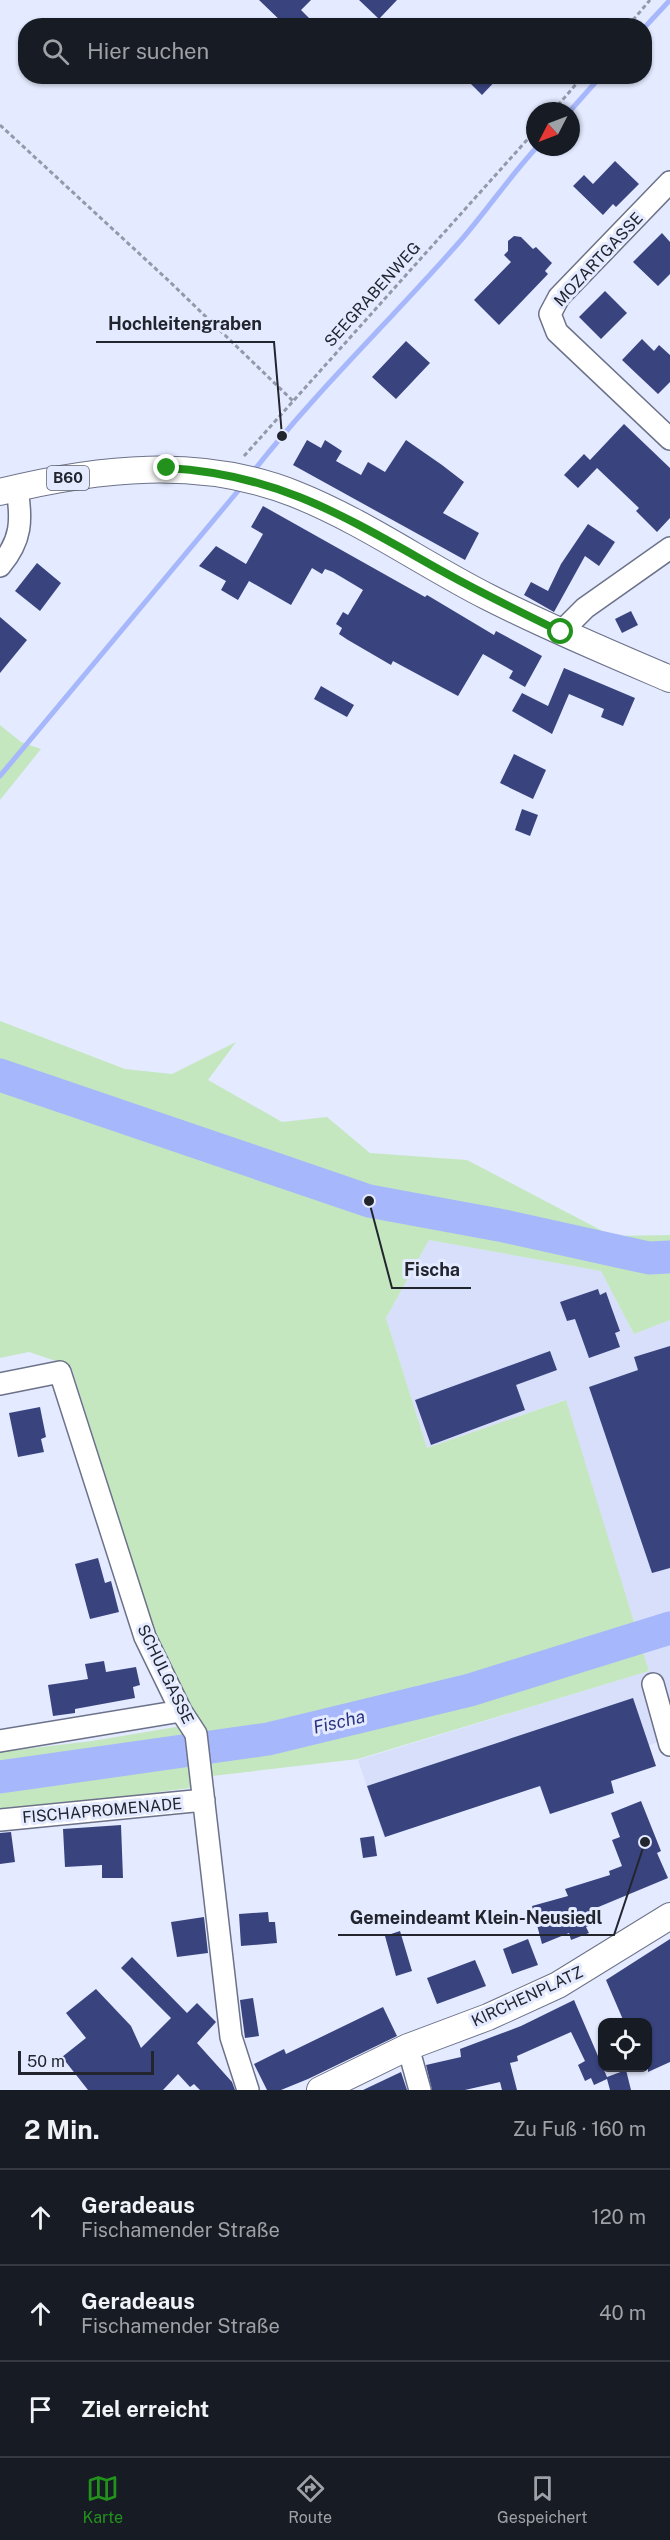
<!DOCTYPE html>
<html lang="de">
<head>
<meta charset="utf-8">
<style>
	:root { --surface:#171b24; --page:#20242c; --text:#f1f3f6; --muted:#9ea1a6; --line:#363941; --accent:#22921c }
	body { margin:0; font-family:"Public Sans",sans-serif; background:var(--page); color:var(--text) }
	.controls { position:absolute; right:18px; bottom:18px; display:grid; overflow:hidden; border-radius:12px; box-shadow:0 2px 4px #0004 }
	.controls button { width:54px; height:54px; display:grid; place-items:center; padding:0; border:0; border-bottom:2px solid var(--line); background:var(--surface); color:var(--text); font:30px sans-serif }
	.compass { position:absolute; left:526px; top:102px; width:54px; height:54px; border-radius:50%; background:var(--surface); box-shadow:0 2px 4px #0004; rotate:228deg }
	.scale { position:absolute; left:18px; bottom:15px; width:136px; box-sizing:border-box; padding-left:6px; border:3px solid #22252e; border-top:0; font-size:16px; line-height:21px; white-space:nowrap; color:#22252e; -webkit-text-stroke:4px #e4eaff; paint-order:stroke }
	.stop { position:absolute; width:18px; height:18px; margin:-14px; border:4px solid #22921c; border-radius:50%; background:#fff }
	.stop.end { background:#22921c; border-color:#fff; box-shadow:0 2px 6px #0008 }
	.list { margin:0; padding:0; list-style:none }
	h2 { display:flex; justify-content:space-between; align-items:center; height:78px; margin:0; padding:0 24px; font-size:26px }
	h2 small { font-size:20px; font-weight:400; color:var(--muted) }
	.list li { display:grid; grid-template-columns:39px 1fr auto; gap:18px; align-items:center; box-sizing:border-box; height:96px; padding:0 24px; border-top:2px solid var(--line) }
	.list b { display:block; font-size:22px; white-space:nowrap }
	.list p { margin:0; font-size:20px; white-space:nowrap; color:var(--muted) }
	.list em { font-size:20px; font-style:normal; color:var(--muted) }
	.icon { flex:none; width:33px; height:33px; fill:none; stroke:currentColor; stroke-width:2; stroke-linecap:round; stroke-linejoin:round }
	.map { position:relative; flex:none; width:670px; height:2090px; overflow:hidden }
	.search { position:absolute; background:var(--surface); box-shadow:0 2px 4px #0004; left:18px; right:18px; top:18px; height:66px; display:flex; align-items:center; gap:15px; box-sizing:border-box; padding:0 21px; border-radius:24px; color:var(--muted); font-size:22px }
	.sheet { height:366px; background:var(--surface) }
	nav { display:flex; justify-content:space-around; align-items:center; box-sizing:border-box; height:84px; border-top:2px solid var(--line); background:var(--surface); font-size:16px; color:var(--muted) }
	nav a { display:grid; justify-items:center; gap:3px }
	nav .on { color:var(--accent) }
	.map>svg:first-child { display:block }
	.built { fill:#d7dffa }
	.green { fill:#c4e7bf }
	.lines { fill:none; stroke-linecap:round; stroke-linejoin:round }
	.stream { stroke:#a7b7fb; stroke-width:5 }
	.river { stroke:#a7b7fb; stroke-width:33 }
	.building { fill:#39447f }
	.minor-casing { stroke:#6c7289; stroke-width:24 }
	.major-casing { stroke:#6c7289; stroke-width:28 }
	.path { stroke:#9499a9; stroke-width:3; stroke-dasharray:4.5 3; stroke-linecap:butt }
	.minor { stroke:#fff; stroke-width:21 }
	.major { stroke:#fff; stroke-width:26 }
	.route { stroke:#22921c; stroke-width:8 }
	.labels { text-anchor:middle; stroke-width:6; stroke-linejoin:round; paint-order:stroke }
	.shield { fill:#e4eaff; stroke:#5c606d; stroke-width:1.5 }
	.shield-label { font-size:15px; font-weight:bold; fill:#22252e }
	.street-label { font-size:16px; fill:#22252e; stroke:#e4eaff }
	.water-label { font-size:18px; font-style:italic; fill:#2b3381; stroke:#e4eaff }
	.leader { fill:none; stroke:#22252e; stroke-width:2 }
	.callout-dot { fill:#22252e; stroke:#e4eaff; stroke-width:2 }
	.callout-label { font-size:18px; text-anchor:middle; font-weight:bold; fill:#22252e; stroke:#e4eaff; stroke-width:6; stroke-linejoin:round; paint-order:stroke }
</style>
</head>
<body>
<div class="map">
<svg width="670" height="2090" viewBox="0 0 670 2090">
	<rect width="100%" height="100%" fill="#e4eaff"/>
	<!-- built -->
	<path class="built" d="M429,1240L601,1271L634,1334L670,1320V1738L384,1838L358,1760L649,1671L565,1400L427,1448L386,1318Z"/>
	<!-- green -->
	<path class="green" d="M0,725L21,742L41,749L0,800Z
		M0,1021L125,1069L172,1074L236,1042L208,1080L282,1122L327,1117L370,1153L467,1160L612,1236L670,1235V1320L634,1334L601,1271L429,1240L386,1318L427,1448L566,1400L649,1671L358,1759L212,1776L189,1788L0,1813V1752L92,1741L188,1725L189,1719L150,1619L71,1366L29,1352L0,1358Z"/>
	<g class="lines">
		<!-- stream -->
		<path class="stream" d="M644,28L670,0
			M570,111L601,76
			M252,473C317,390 393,318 462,239C488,209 510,176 537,147
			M0,776L243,485"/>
		<!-- river -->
		<path class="river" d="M0,1075L369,1201L499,1225L649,1258L670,1257
			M0,1777L268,1739L470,1690L670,1628"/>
	</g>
	<!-- building -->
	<path class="building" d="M259,0H311L301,10L317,26H286Z
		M359,0H397L379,19Z
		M463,76H500L482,95Z
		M615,161L639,184L616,207L613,204L603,215L573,186L584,175L593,184Z
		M662,233L670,242V274L658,286L633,262Z
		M514,236L521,237L533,249L536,247L552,263L545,271L548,274L499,325L474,300L511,262L504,255L508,251V241Z
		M605,291L627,313L601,339L579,317Z
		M642,339L654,351L659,345L670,355V382L658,394L622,360Z
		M406,341L430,363L396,399L372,377Z
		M624,424L670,468V518L657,532L636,511L639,508L597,468L578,488L564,475L584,454L590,460Z
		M307,440L321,448L325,440L342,451L336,461L361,475L368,462L385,472L406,440L442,465L464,482L443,513L479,533L465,560L293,465Z
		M263,506L425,597L427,595L494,635L496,631L542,656L525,687L509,678L513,671L483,654L458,696L393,661L391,665L348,640L339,634L342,628L336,624L343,612L348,615L363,590L333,572L325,569L322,574L312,568L291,605L249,581L238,600L221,590L226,581L199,566L216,546L246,564L263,534L251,527Z
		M588,524L615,542L599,566L585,556L554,612L524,595L531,582L548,591L561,564Z
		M37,563L61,583L40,611L15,591Z
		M631,611L638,625L622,633L615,619Z
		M0,617L27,640L0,673Z
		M564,668L635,698L623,726L601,717L604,709L569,694L552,734L512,711L522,693L548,706Z
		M321,686L354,705L347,717L314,699Z
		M514,754L546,770L533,799L500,783Z
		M522,809L538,815L530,836L515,830Z
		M598,1289L600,1295L606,1292L612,1309L620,1331L615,1333L620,1347L589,1358L575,1319L567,1321L560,1302Z
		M670,1346V1568L652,1573L589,1387L638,1370L634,1357Z
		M550,1351L557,1370L516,1385L525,1410L431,1445L415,1400Z
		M40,1407L46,1437L41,1439L44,1452L18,1457L9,1413Z
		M98,1558L105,1583L111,1581L119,1612L90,1619L75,1564Z
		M104,1661L106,1672L136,1667L140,1685L133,1687L135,1698L75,1709V1713L53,1716L48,1685L88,1679L85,1664Z
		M633,1698L656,1766L611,1781L614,1793L550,1814L540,1786L385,1837L367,1786Z
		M641,1801L661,1851L657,1853L668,1878L596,1908L603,1921L586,1927L589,1933L571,1940L569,1933L542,1944L532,1906L568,1896L565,1889L610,1875L609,1871L622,1866L612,1840L620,1837L611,1813Z
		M121,1825L123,1878H102V1865L65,1867L63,1829Z
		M11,1832L15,1862L0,1864V1833Z
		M374,1836L377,1856L363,1858L360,1838Z
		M268,1912L269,1922H275L277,1943L241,1946L239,1914Z
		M204,1917L208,1953L177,1957L171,1922Z
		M400,1931L412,1971L396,1976L385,1936Z
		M528,1939L538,1965L512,1974L503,1949Z
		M670,1939V2062L648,2072V2022H624L606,1980Z
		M132,1957L187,2013L197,2003L216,2022L197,2043L232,2082L235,2090H200L194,2084L190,2087L178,2074L163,2090H88L62,2057L86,2038L66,2013L96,1989L131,2026L141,2048L171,2018L121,1968Z
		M475,1960L486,1986L437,2004L427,1978Z
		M253,1998L259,2036L245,2038L240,2000Z
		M574,2000L607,2077L626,2070L631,2090H610L607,2079L594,2085L591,2078L585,2081L578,2065L585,2061L571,2032L517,2056L518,2061L510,2063L517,2090H502L500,2082L465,2090H432L426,2065L461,2057L460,2049L521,2026Z
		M383,2007L397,2036L308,2079L281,2090H267L254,2064L284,2049L286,2054Z
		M401,2072L407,2090H363Z"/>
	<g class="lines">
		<defs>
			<path id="minor" d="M670,182L559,297L550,314L557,332L670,439
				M0,566C22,540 22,520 17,488
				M561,632L585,608L670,548
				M0,1384L60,1372L145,1637L181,1711L196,1734L231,2037L248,2090
				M653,1684L670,1745
				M0,1741L181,1711
				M0,1820L204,1800
				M408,2047L420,2090"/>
			<path id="major" d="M0,492C97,468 200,456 295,494C363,521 423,564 488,597C547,627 609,653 670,679
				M320,2090L408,2047L488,2017L558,1985L670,1916"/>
		</defs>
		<!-- minor casing -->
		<use href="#minor" class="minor-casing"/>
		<!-- major casing -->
		<use href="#major" class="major-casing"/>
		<!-- path -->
		<path class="path" d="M628,26L650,0
			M553,111L583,76
			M0,125L170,282L293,401
			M244,456L535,131"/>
		<!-- minor -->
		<use href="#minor" class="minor"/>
		<!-- major -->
		<use href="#major" class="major"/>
	</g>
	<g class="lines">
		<!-- route -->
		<path class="route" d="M167,468C279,474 347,518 442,571C481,593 521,612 561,632"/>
	</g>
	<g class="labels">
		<!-- shield labels -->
		<rect class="shield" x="47" y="466" width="42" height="24" rx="4.5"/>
		<g class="shield-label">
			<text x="68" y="483">B60</text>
		</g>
		<!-- street labels -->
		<g class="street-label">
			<text transform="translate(598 259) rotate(-47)" y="6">MOZARTGASSE</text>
			<text transform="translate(372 294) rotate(-48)" y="6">SEEGRABENWEG</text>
			<text transform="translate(166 1674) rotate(64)" y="6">SCHULGASSE</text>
			<text transform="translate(102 1810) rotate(-5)" y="6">FISCHAPROMENADE</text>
			<text transform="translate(527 1996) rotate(-25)" y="6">KIRCHENPLATZ</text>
		</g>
		<!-- water labels -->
		<g class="water-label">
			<text transform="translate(339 1722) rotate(-13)" y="6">Fischa</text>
		</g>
	</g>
	<!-- callouts -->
	<path class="leader" d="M282 436L274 342H96M369 1201L392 1288H471M645 1842L614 1935H338"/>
	<g class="callout-dot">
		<circle cx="282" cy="436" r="6"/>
		<circle cx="369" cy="1201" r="6"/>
		<circle cx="645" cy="1842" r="6"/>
	</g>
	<g class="callout-label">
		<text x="185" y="330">Hochleitengraben</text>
		<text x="432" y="1276">Fischa</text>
		<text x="476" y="1924">Gemeindeamt Klein-Neusiedl</text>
	</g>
</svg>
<div class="controls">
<button><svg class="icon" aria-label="locate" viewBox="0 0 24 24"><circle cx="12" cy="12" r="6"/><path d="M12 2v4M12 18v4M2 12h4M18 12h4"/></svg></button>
</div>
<svg class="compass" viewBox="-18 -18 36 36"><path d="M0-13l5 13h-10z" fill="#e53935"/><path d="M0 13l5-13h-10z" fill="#9ea1a6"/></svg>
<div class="scale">50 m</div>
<div class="stop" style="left:561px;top:632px"></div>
<div class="stop end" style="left:167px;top:468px"></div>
<div class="search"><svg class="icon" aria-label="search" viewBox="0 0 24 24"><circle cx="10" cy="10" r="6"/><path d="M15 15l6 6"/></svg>Hier suchen</div>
</div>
<section class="sheet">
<h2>2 Min.<small>Zu Fuß · 160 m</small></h2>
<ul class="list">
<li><svg class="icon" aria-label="ahead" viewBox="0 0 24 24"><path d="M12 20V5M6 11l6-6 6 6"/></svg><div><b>Geradeaus</b><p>Fischamender Straße</p></div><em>120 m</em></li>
<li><svg class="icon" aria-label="ahead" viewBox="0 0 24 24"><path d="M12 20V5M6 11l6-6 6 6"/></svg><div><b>Geradeaus</b><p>Fischamender Straße</p></div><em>40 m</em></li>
<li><svg class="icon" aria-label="arrive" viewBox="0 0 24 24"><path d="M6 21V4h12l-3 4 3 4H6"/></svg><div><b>Ziel erreicht</b></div></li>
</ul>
</section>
<nav>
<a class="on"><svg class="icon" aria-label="map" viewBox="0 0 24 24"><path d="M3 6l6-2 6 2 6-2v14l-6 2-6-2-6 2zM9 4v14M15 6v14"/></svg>Karte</a>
<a><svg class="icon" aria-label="directions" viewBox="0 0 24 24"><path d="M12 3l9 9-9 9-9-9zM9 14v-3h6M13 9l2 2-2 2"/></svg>Route</a>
<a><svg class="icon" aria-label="saved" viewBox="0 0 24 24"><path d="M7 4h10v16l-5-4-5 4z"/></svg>Gespeichert</a>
</nav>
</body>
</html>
